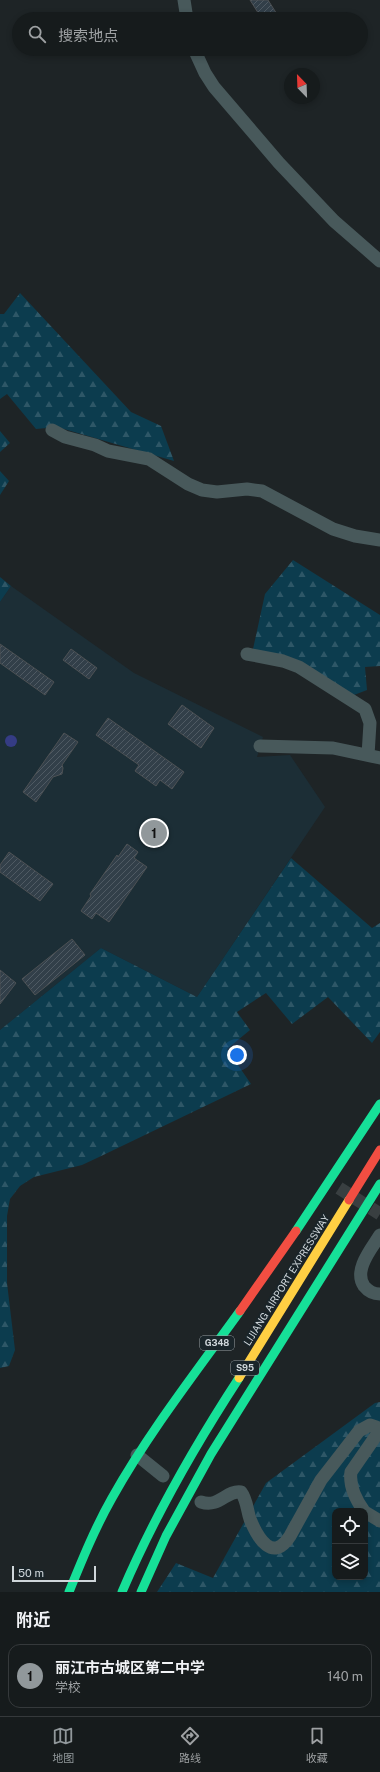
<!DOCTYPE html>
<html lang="zh">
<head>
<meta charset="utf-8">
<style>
	:root { --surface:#161b1c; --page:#1f2425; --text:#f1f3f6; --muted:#9ea1a3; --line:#35393b; --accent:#91989b }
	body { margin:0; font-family:"Public Sans","Noto Sans SC",sans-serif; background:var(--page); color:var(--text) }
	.controls { position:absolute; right:12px; bottom:12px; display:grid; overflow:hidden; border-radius:8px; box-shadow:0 2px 6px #0003 }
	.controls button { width:36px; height:36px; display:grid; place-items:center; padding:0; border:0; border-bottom:1px solid var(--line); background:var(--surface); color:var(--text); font:20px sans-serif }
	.compass { position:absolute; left:284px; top:68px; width:36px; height:36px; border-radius:50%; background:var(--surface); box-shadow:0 2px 6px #0003; rotate:337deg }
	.scale { position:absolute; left:12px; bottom:10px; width:84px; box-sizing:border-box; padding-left:4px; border:2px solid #cfd6da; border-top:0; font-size:11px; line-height:14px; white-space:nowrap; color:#cfd6da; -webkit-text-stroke:3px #1a252a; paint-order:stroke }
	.you { position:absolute; left:237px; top:1055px; width:14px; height:14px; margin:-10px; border:3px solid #fff; border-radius:50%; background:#1a73e8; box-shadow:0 0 0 6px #1a73e833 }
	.badge { display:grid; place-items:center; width:26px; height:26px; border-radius:50%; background:var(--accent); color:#111; font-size:13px; font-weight:700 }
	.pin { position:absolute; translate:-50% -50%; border:2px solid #fff; box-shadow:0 1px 4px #0006 }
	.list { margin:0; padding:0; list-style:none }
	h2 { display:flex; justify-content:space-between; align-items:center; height:52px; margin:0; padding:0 16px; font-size:17px }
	h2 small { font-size:13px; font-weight:400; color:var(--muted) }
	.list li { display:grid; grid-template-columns:26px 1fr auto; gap:12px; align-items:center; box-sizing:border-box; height:64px; margin:0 8px 8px; padding:0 8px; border:1px solid var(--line); border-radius:12px }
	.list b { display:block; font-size:15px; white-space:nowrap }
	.list p { margin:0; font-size:13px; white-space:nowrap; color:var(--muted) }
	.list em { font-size:13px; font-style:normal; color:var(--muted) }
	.icon { flex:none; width:22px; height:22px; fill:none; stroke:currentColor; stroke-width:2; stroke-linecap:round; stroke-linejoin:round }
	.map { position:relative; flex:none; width:380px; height:1592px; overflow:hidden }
	.search { position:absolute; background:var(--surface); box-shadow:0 2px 6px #0003; left:12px; right:12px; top:12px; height:44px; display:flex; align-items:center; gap:10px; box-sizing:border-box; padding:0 14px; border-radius:22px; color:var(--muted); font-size:15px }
	.sheet { height:124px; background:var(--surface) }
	nav { display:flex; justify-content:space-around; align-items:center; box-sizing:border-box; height:56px; border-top:1px solid var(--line); background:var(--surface); font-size:11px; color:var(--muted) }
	nav a { display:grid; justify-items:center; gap:2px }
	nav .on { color:var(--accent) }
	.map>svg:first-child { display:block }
	.built { fill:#1c2e36 }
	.forest { fill:url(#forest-firs); fill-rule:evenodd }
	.water { fill:#353c84 }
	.building { fill:url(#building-hatch); stroke:#4d5154 }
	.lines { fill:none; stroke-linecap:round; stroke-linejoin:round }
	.street-tunnel { stroke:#393f41; stroke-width:13; stroke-dasharray:13 6; stroke-linecap:butt }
	.street { stroke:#48595b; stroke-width:13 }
	.fast { stroke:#16e098; stroke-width:9 }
	.slow { stroke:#ffcf43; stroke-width:9 }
	.jam { stroke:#f24e42; stroke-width:9 }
	.labels { text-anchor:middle; stroke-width:3.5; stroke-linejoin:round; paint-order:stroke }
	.shield { fill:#1a252a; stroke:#99a1a5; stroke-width:1 }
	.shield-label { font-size:9px; font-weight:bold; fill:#cfd6da }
	.street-label { font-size:10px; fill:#cfd6da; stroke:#1a252a }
</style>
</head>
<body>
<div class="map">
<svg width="380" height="1592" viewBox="0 0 380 1592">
	<defs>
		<pattern id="forest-firs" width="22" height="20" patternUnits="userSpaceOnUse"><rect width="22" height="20" fill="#0c3c4e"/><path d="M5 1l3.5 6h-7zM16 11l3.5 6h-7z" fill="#2e5767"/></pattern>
		<pattern id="building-hatch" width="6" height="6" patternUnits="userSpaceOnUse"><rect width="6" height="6" fill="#323f49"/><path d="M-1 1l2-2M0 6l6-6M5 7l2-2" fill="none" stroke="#4f5a63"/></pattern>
	</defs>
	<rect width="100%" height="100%" fill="#1e2426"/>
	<!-- built -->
	<path class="built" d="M11,586L134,673L263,737L257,757L290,755L325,807L197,997L101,948L0,1030V602Z"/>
	<!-- forest -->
	<path class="forest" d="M20,293L131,412L161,426L174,461L57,427L36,429L7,394L0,399V314H4Z
		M0,431L10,443L0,452Z
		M0,471L9,481L0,495Z
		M293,560L380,615V666L365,667L367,690L354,695L253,649L265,594Z
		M0,577L11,586L0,602Z
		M291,858L372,928L380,923V1032L372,1043L328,997L292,1024L266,993L237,1012L250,1030L227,1049L251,1084L97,1158L82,1165L34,1177L20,1186L10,1199L7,1216V1283L15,1350L9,1366L0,1368V1030L101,948L197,997Z
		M380,1402V1592H157L176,1563L213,1578L266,1483L375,1403ZM335,1511H365V1577H335Z"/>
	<!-- water -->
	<path class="water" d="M5 741a6 6 0 1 1 12 0a6 6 0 1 1-12 0Z"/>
	<!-- building -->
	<path class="building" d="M250,0H268L280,19H262Z
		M0,644L54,682L45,695L0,663Z
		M71,649L97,668L89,679L63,660Z
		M182,705L214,728L201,748L168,724Z
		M108,718L184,772L172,789L160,780L156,786L135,771L139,765L96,735Z
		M64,733L78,742L62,765L63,768L62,774L53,777L36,802L23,792Z
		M127,844L138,852L134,858L147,867L109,922L96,913L92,919L81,911L91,896L90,894L117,855L118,857Z
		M9,852L53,884L40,901L0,872V865Z
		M72,939L85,955L35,995L22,979Z
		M0,970L16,983L0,1004Z"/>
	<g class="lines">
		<!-- street-tunnel -->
		<path class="street-tunnel" d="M339,1188L380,1214"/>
		<!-- street -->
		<path class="street" d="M184,0L187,19
			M194,49L205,73L214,87L279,163L334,221L380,261
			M52,430L65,437L95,445L108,451L149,459L188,484L202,490L217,492L247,489L262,491L333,529L355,536L380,540
			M247,654L283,661L299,667L365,709L370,723L368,755
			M260,746L333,748L380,758
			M380,1235C372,1248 353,1270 364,1286C368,1291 374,1294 380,1294
			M137,1455L163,1476
			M201,1502C220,1508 226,1490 241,1492C247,1500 247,1510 250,1519C258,1539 273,1563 290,1536L321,1480L359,1431L370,1425L376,1427L378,1433L351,1472C349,1486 356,1500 364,1511
			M365,1512L380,1521"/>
		<!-- fast -->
		<path class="fast" d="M296,1231L380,1104
			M69,1592C82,1560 95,1528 112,1498C149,1432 196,1372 240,1311
			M122,1592C154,1517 194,1447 239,1378
			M141,1592L166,1536L211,1454L380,1184"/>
		<!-- slow -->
		<path class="slow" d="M239,1378L349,1200"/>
		<!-- jam -->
		<path class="jam" d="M349,1200L380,1150
			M240,1311L296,1231"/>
	</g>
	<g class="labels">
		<!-- shield labels -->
		<g class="shield">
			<rect x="200" y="1336" width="34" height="14" rx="3"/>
			<rect x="231" y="1361" width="28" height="14" rx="3"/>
		</g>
		<g class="shield-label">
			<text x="217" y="1346">G348</text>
			<text x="245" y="1371">S95</text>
		</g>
		<!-- street labels -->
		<g class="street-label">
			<text transform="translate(286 1280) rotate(-58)" y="4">LIJIANG AIRPORT EXPRESSWAY</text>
		</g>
	</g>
</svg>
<div class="controls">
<button><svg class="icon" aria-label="locate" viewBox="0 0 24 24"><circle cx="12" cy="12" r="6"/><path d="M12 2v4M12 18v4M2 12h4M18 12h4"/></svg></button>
<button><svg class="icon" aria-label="layers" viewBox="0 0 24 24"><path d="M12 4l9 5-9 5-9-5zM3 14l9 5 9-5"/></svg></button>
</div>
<svg class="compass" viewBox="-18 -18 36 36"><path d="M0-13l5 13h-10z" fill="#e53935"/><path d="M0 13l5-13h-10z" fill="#9ea1a3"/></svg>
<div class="scale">50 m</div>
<div class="you"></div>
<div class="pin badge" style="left:154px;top:833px">1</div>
<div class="search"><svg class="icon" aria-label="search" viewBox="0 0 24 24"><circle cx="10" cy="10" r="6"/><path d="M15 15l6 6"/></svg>搜索地点</div>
</div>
<section class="sheet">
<h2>附近<small></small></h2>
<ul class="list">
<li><span class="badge">1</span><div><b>丽江市古城区第二中学</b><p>学校</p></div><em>140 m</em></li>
</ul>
</section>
<nav>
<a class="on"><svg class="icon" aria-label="map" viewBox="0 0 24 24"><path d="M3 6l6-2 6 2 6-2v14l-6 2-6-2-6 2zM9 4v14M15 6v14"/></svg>地图</a>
<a><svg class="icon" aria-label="directions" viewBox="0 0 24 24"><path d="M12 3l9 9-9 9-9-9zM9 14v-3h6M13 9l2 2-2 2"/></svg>路线</a>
<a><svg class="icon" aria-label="saved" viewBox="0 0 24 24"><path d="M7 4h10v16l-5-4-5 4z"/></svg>收藏</a>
</nav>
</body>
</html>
